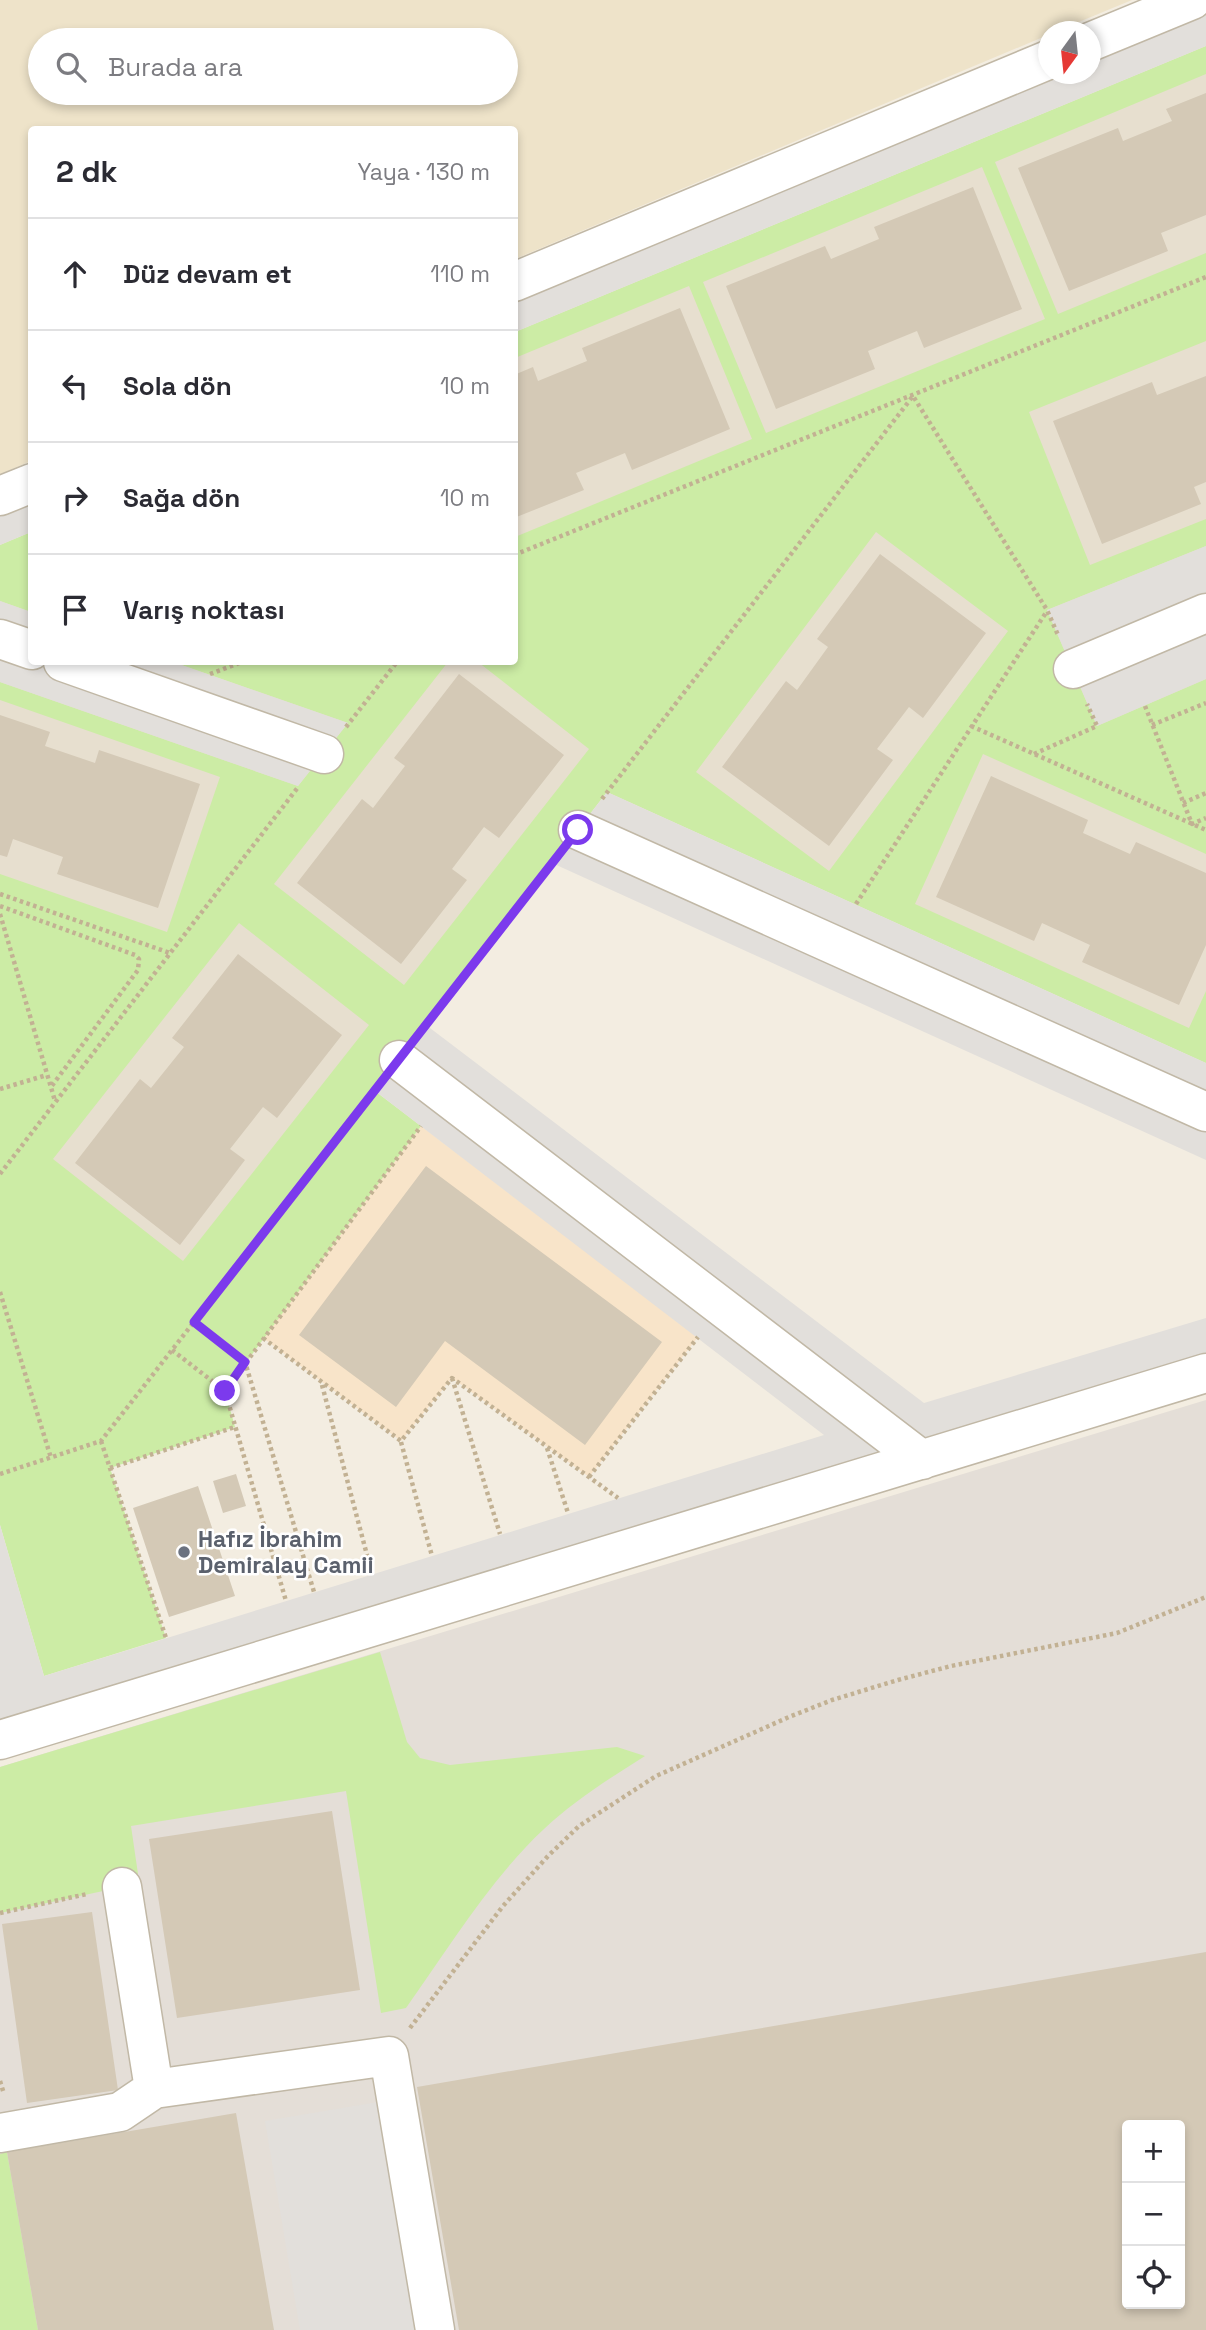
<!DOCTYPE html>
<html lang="tr">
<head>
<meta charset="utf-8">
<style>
	:root { --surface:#fff; --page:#f2f2f3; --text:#2b2b33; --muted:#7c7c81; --line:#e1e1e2 }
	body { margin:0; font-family:"Space Grotesk",sans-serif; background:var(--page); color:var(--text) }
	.controls { position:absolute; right:21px; bottom:21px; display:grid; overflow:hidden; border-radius:7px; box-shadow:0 4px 10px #0003 }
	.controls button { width:63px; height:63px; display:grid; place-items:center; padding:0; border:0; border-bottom:2px solid var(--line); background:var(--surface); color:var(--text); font:35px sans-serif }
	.compass { position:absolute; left:1038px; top:21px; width:63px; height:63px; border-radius:50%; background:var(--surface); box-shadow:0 4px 10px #0003; rotate:195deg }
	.stop { position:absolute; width:21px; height:21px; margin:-16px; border:5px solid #7c3aed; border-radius:50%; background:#fff }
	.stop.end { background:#7c3aed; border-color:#fff; box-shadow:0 2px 7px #0008 }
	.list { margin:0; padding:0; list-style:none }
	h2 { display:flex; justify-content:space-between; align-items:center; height:91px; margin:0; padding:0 28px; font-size:30px }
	h2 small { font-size:23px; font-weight:400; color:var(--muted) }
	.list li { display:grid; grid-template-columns:46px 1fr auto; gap:21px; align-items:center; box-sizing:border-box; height:112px; padding:0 28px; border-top:2px solid var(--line) }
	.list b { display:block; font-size:26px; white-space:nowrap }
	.list em { font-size:23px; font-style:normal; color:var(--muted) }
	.icon { flex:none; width:38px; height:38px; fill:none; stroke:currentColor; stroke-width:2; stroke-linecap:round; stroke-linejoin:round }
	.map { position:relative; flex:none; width:1206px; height:2330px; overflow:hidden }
	.search { position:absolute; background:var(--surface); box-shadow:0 4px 10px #0003; left:28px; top:28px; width:490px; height:77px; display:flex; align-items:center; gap:18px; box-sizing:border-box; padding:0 24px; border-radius:38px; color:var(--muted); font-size:26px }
	.panel { position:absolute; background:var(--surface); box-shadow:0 4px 10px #0003; left:28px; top:126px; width:490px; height:539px; border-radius:7px }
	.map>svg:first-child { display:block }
	.residential { fill:#e7dfcf }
	.commercial { fill:#f8e4c9 }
	.industrial { fill:#e4ded7; fill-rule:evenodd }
	.education { fill:#eee3c9; fill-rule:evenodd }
	.green { fill:#cceca5; fill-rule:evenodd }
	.parking { fill:#e2dfdb }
	.building { fill:#d4c9b6; fill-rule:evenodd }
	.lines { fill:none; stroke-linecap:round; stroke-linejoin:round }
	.minor-casing { stroke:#c1b8a6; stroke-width:41 }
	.path { stroke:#c2b193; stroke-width:4.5; stroke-dasharray:3.5 3.5; stroke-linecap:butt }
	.minor { stroke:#fff; stroke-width:38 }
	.route { stroke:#7c3aed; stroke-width:9 }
	.worship-dot { fill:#6b7280; stroke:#fff; stroke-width:2.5 }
	.labels { text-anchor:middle; stroke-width:5; stroke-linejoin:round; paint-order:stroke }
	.worship-label { font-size:23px; font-weight:bold; fill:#5b616d; stroke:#fff; text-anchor:start }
</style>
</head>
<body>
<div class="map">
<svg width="1206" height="2330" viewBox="0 0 1206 2330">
	<rect width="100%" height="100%" fill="#f3ede1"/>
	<!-- residential -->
	<path class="residential" d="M1206,46V1063L607,792L101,1441L0,1474V545L31,532L32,662H514L515,332Z"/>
	<!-- commercial -->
	<path class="commercial" d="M421,1126L698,1337L589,1477L452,1378L401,1441L263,1338Z"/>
	<!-- industrial -->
	<path class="industrial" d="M1206,1400V2330H0V1767ZM1127,2125H1180V2304H1127Z"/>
	<!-- education -->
	<path class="education" d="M0,0H1132L1057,31L1048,32V35L515,259L514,130H32L31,461L0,474ZM40,40H506V93H40Z"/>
	<!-- green -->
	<path class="green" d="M1206,46V74L995,162L1058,314L1206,253V341L1029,412L1090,565L1206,519V546L1047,610L1097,726L1206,679V854L983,754L915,904L1189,1028L1206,991V1063L607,792L375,1091L421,1126L225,1391L235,1427L110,1468L166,1638L44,1676L0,1525V874L167,932L220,777L0,700V682L298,786L348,723L173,662H448L274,884L404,985L589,749L478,662H514L515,537L752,439L689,286L515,358V332ZM982,167L1045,319L766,433L703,282ZM876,532L1008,631L829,871L696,772ZM239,923L369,1025L183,1261L53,1159Z
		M31,532V612L0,601V545Z
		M380,1652L407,1742L420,1758L450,1765L617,1747L645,1756C610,1778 575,1800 544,1829C492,1877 447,1950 406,2008L381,2013L346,1791L131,1826L138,1874L122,1887L0,1913V1767Z
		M7,2152L38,2330H0V2154Z"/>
	<!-- parking -->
	<path class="parking" d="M1206,0V46L515,332V282L1048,74H1090L1091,42Z
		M31,483V532L0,545V496Z
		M1206,546V679L1097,726L1047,610Z
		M0,601L31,612L32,662H173L348,723L298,786L0,682Z
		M607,792L1206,1063V1160L552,863Z
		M426,1025L924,1403L1206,1318V1373L0,1740V1525L44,1676L824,1435L375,1091Z
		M396,2099L435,2330H300L265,2121Z"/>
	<!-- building -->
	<path class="building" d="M1206,93V215L1161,233L1168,251L1069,291L1018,168L1118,128L1123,141L1172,121L1166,109Z
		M973,187L1022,309L924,348L917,331L868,351L875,369L776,409L726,286L825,246L831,259L879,239L874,227Z
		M680,308L730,429L632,470L625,453L576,473L584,490L514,518V375L533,367L538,381L587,361L582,348Z
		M1206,376V482L1194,487L1201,504L1102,544L1053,421L1152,382L1157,395Z
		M880,554L986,633L923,718L909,707L877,749L893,760L829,846L722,767L786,681L797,690L828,647L817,639Z
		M459,674L564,755L499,838L484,827L452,869L467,880L401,964L297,883L362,799L373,808L405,766L394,758Z
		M0,715L50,732L45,746L95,763L99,750L200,784L158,908L57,874L63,857L13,839L7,857L0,855Z
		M991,776L1088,820L1083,833L1130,854L1136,842L1206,873V945L1179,1005L1082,962L1090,945L1042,923L1034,941L936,897Z
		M238,954L342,1035L277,1118L263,1107L230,1149L245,1160L180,1245L75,1163L140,1079L151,1088L184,1047L172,1038Z
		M426,1166L662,1342L585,1445L445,1341L396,1407L299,1335Z
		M236,1474L246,1506L223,1513L213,1481Z
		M198,1486L235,1596L169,1617L133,1508Z
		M332,1811L360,1990L177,2018L149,1839Z
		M92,1912L118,2090L27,2103L2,1924Z
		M1206,1952V2330H459L417,2087ZM1127,2125H1180V2304H1127Z
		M236,2113L274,2330H38L7,2152Z"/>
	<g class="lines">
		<defs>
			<path id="minor" d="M1090,42L1192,0
				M514,282L1048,60
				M0,496L32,483
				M0,639L32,650
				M63,662L324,754
				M1073,669L1206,613
				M578,830L1206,1112
				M399,1060L922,1460
				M0,1740L1206,1373
				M122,1887L154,2089L389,2056L435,2330
				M0,2133L120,2112L154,2089"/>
		</defs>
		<!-- minor casing -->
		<use href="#minor" class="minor-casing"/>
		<!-- path -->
		<path class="path" d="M514,555L1206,277
			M210,674L242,662
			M1145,706L1192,824L1206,818
			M1152,725L1206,703
			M971,726L1206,830
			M346,727L397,662
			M1034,754L1097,726L1087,704
			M602,799L913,396L1047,610L1058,635
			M1183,803L1206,793
			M0,894L170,953
			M856,904L1047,611
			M0,906L135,955L139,959L138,970L51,1087
			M0,914L55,1101
			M421,1031L556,858
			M0,1089L47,1075
			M0,1174L299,786
			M0,1292L51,1458
			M194,1322L245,1362L314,1592
			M263,1338L401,1441L452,1378L618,1498
			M172,1350L225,1391L286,1601
			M452,1378L500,1534
			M322,1385L372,1574
			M225,1391L421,1126
			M101,1441L166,1638
			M401,1442L432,1556
			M547,1448L568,1513
			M110,1468L235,1427
			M0,1474L101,1441L375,1090
			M589,1477L698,1337
			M0,1913L87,1894
			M410,2028L503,1906L548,1856L579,1826L656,1776L789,1717L832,1700L898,1680L951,1666L1117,1633L1206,1597
			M0,2081L4,2094"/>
		<!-- minor -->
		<use href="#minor" class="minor"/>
	</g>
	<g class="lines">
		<!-- route -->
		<path class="route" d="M225,1391L245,1362L194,1322L578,830"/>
	</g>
	<!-- markers -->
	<circle class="worship-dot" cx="184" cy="1552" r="7"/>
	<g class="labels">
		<!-- worship labels -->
		<g class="worship-label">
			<text x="198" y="1547">Hafız İbrahim<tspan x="198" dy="26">Demiralay Camii</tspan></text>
		</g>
	</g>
</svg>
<div class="controls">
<button>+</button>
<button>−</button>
<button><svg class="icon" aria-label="locate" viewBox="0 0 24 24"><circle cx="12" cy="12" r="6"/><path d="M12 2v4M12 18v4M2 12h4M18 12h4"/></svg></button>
</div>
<svg class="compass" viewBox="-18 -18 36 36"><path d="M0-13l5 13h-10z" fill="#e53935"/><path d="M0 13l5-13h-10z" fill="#7c7c81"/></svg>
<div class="stop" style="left:578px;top:830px"></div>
<div class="stop end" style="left:225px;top:1391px"></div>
<div class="search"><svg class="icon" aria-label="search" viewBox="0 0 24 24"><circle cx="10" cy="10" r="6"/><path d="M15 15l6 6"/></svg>Burada ara</div>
<section class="panel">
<h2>2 dk<small>Yaya · 130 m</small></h2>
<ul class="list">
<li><svg class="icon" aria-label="ahead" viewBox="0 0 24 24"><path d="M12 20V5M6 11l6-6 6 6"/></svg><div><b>Düz devam et</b></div><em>110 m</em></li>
<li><svg class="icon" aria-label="left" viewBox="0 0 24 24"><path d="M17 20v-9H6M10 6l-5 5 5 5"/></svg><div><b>Sola dön</b></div><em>10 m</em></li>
<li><svg class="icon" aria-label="right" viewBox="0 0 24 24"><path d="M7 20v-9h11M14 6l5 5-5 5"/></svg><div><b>Sağa dön</b></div><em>10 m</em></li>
<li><svg class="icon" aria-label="arrive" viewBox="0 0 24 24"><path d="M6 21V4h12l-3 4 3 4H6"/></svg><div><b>Varış noktası</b></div></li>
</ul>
</section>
</div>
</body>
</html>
